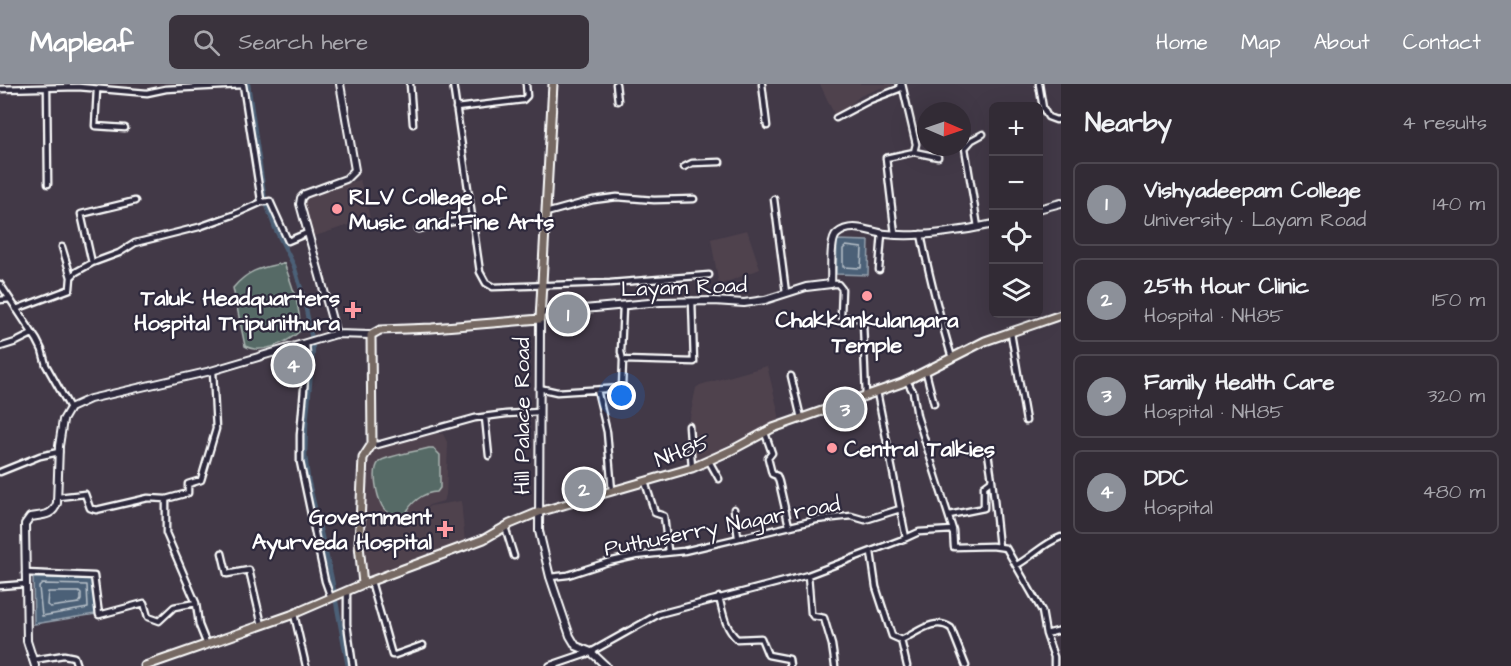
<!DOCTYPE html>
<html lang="en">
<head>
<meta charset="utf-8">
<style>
	:root { --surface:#322b35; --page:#3a333d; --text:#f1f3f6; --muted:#a8a7ad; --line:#4d4750; --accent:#8c9099 }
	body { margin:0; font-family:"Architects Daughter",sans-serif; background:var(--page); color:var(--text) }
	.controls { position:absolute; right:18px; top:18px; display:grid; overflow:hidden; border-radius:9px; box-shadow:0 6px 24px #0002 }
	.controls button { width:54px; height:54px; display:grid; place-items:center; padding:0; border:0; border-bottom:2px solid var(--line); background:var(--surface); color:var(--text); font:30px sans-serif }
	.compass { position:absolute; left:917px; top:18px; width:54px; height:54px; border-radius:50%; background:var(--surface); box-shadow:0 6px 24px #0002; rotate:92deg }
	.you { position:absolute; left:622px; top:312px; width:21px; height:21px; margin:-15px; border:4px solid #fff; border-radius:50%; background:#1a73e8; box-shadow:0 0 0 9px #1a73e833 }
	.badge { display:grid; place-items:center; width:39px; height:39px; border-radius:50%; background:var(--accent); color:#fff; font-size:20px; font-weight:700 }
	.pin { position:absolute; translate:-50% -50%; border:3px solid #fff; box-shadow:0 2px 6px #0006 }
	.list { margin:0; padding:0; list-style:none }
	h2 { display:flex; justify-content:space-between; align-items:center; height:78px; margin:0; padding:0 24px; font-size:26px }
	h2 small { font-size:20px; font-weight:400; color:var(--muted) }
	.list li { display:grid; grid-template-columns:39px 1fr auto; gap:18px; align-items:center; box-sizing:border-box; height:84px; margin:0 12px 12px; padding:0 12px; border:2px solid var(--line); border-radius:9px }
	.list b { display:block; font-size:22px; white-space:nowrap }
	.list p { margin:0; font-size:20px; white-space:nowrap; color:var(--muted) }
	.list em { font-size:20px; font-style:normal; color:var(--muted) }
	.icon { flex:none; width:33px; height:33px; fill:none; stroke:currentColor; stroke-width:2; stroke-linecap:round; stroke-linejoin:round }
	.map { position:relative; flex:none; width:1061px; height:582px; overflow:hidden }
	header { display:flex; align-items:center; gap:36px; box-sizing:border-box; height:84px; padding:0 30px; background:var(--accent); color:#fff }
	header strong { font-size:28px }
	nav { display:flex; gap:33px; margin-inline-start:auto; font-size:21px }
	.search { width:420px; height:54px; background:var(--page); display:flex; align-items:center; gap:15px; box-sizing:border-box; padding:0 21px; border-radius:9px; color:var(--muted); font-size:22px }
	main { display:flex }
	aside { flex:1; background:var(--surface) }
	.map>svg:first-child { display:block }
	.built { fill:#50434e }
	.green { fill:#566b66; stroke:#aab5b2; stroke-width:1.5 }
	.water { fill:#4c6177; stroke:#94a0ad; stroke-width:1.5 }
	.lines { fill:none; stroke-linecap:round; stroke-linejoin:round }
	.shore { stroke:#b7c0c9; stroke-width:1.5 }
	.canal { stroke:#4c6177; stroke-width:4.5 }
	.street-casing { stroke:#fff; stroke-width:9 }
	.secondary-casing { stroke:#fff; stroke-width:10 }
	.primary-casing { stroke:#fff; stroke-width:11 }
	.street { stroke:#2f2a3d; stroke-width:4.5 }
	.secondary { stroke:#2f2a3d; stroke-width:6 }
	.primary { stroke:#766964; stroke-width:7 }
	.poi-dot { fill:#ff9aa2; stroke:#2f2a3d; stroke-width:2 }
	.labels { text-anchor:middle; stroke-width:4.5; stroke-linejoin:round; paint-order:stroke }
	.poi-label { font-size:22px; font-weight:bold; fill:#fff; stroke:#2f2a3d; text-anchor:start }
	.street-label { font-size:22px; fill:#fff; stroke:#2f2a3d }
</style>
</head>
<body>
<header>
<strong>Mapleaf</strong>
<div class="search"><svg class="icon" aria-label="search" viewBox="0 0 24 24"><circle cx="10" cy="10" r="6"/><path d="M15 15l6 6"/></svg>Search here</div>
<nav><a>Home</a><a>Map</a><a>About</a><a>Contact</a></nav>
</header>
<main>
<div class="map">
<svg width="1061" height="582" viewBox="0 0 1061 582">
	<rect width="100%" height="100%" fill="#423947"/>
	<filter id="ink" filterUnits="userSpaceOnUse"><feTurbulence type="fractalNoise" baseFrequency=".0167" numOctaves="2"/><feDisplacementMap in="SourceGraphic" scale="12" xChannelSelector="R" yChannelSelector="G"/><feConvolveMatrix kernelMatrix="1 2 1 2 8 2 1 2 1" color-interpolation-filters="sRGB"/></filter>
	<g filter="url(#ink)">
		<!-- built -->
		<path class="built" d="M820,0H895L883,6V3L860,12L836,34Z
			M360,96L370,134L312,153L303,116L314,109Z
			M747,146L760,185L719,201L711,155Z
			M767,282L779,331L778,337L693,378L689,338L696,304L700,301Z
			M434,350H443L448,360L446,411L443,417L429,421L423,427L426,450V425L430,422L461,417L465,459L429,469L428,465L427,472L386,488L374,492L366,491L363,467L367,376L376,365Z"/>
		<!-- green -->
		<path class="green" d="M284,179C292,201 301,224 300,247C287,259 261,271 245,262L233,204C249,185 261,184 284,179Z
			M429,364H433L440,371V404L437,408C424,408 409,419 406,431C399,433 386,430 382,422C377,412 371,387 379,378C385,372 419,367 429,364Z"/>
		<!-- water -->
		<path class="water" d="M837,156L869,157L868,191L836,190Z
			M33,494L94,495L95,530L34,540Z"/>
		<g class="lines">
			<!-- shore -->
			<path class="shore" d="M846,162L862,164L861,184L843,183V165Z
				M42,500L87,501L88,524L42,532L39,503Z
				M48,508H79L81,510V516L79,519L50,523L47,521Z"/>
			<!-- canal -->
			<path class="canal" d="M248,0L265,116L275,144L294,182L304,215L311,250L313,266L306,340L305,372L308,395L331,491L348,582"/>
			<defs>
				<path id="street" d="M410,0L413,40
					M453,0L480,188L486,199L493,203L610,199L709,191
					M616,0L618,17
					M762,0L767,42
					M1039,0L1043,24L1048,33L1056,36L1061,35
					M47,4L48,100
					M0,5L78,3L147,9L166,5L243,1L261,116L264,118L270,117L288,157L307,149
					M97,5L95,42L125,44
					M456,24L523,16L527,12L526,0
					M836,34L870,16L899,5L900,0
					M914,68L938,73
					M684,83L692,79L720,78
					M774,115L786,209
					M546,129L593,116L617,113L654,116L694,115
					M978,143L965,64L972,56L983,50
					M418,145L472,134
					M895,150L886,74L914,68L916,60L902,0
					M921,150C929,192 940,233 952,274
					M62,163L71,193
					M92,179L81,130L135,117
					M879,186L882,149
					M0,200L37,256L42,266L46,281L70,324
					M831,200H838L842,205L841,232L844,234H861L863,238L866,312
					M0,216L10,215
					M16,225L70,205L71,193L76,188L92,179L119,169L135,159L199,143L233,131L262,118
					M1011,249L1026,337
					M306,260L307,271L300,351V378L325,497L331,514
					M0,263L16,258L32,250
					M623,276L621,268L623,222
					M926,288L934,320
					M791,292L801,334
					M907,297L913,308L917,332L953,446
					M539,304L557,308L622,304L623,276L694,278L692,217
					M597,306L607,348L612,407
					M485,333L489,372
					M689,342L692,384
					M765,349L772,369L768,374L772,390L777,392L779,398L789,442
					M372,360L377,361L475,334L506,330L539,328
					M988,369L992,396
					M709,377L719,395
					M0,388L40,372L59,368
					M645,398L655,429L664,432L668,467
					M58,413L85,410L90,424L96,426L148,414L166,415
					M734,425L738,453
					M949,431L984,424V402L992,396L999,463
					M505,443L514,472
					M906,454L919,448L953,446L954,463L992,462L1006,464L1042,527L1046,550L1054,573V582
					M871,468L876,503L892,552L901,556L907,582
					M222,469L227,490L249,486L262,541
					M1017,481C1033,472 1044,459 1061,453
					M25,489L94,492L99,531L144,519L148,533L159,537L174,523L196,519L199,541L207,561
					M808,491L811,529L813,532L824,534L832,561L835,582
					M550,493L568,491L608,478L635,472L684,467L816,436L851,432L865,436L900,425
					M371,497L392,571H395L423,561
					M0,502L25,500
					M347,507V540L353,582
					M719,513C723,529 725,544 737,555L761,554L768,571L789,575L790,582
					M196,519L166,449V415L188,409V400L201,396L216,345L213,287
					M294,530L306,582
					M1046,550L1061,546
					M901,556C916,550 934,532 951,544L966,582
					M591,568L659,530L808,491L906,454L877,308
					M33,576L64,571L74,573L77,582"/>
				<path id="secondary" d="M1038,125L1061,119
					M540,229L660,218L714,217L744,219L765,216L806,203L831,200C832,188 829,156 837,150C852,137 871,149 886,150C917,154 963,147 994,140
					M540,235L539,447L550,493L570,552L576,562L591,568L606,582
					M336,250L300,120L301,114L305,110L346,95L355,86L340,0
					M35,582L27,557L25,440L30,433C43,431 53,432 57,419L59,362L63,336L70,324L90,315L211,287L336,250L371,251
					M550,582L591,568"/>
				<path id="primary" d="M363,500L359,461L363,374L372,360L371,251L380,246L432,244L540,235L553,0
					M145,582L291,531L363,500L484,455L510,440L539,428L692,384L732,366L773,344L902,299L985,257L1061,231"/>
			</defs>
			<!-- street casing -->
			<use href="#street" class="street-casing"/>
			<!-- secondary casing -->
			<use href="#secondary" class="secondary-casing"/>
			<!-- primary casing -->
			<use href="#primary" class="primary-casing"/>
			<!-- street -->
			<use href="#street" class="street"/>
			<!-- secondary -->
			<use href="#secondary" class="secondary"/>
			<!-- primary -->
			<use href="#primary" class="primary"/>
		</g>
	</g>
	<!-- markers -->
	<g class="poi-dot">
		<circle cx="337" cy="125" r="6"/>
		<circle cx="867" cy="212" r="6"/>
		<path d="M350 217h6v6h6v6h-6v6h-6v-6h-6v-6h6z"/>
		<circle cx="832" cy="364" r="6"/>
		<path d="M442 436h6v6h6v6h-6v6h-6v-6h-6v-6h6z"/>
	</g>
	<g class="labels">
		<!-- poi labels -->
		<g class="poi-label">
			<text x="349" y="120">RLV College of<tspan x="349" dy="25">Music and Fine Arts</tspan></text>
			<text x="340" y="221" text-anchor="end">Taluk Headquarters<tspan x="340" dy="25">Hospital Tripunithura</tspan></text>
			<text x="867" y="243" text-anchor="middle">Chakkankulangara<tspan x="867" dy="25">Temple</tspan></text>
			<text x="844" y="372">Central Talkies</text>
			<text x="432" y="440" text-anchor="end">Government<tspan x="432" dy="25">Ayurveda Hospital</tspan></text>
		</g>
		<!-- street labels -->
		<g class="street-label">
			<text transform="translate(684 202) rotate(-2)" y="8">Layam Road</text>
			<text transform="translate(521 332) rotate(-90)" y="8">Hill Palace Road</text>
			<text transform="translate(682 366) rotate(-20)" y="8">NH85</text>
			<text transform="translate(722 441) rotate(-11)" y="8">Puthuserry Nagar road</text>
		</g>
	</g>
</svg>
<div class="controls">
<button>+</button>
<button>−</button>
<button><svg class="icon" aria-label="locate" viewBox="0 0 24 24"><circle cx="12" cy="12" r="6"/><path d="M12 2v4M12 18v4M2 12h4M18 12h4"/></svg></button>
<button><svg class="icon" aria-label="layers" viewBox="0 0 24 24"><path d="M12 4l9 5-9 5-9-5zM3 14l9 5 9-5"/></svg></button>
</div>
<svg class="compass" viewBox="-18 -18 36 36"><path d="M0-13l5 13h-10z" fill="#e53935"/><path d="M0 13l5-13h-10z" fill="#a8a7ad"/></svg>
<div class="you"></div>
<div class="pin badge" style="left:568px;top:230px">1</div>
<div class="pin badge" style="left:584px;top:405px">2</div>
<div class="pin badge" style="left:845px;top:325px">3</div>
<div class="pin badge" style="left:293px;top:281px">4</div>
</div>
<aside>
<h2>Nearby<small>4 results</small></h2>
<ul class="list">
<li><span class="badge">1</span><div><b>Vishyadeepam College</b><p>University · Layam Road</p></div><em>140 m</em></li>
<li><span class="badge">2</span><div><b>25th Hour Clinic</b><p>Hospital · NH85</p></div><em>150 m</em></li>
<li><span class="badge">3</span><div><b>Family Health Care</b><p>Hospital · NH85</p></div><em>320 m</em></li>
<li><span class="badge">4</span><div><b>DDC</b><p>Hospital</p></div><em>480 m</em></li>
</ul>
</aside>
</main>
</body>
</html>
